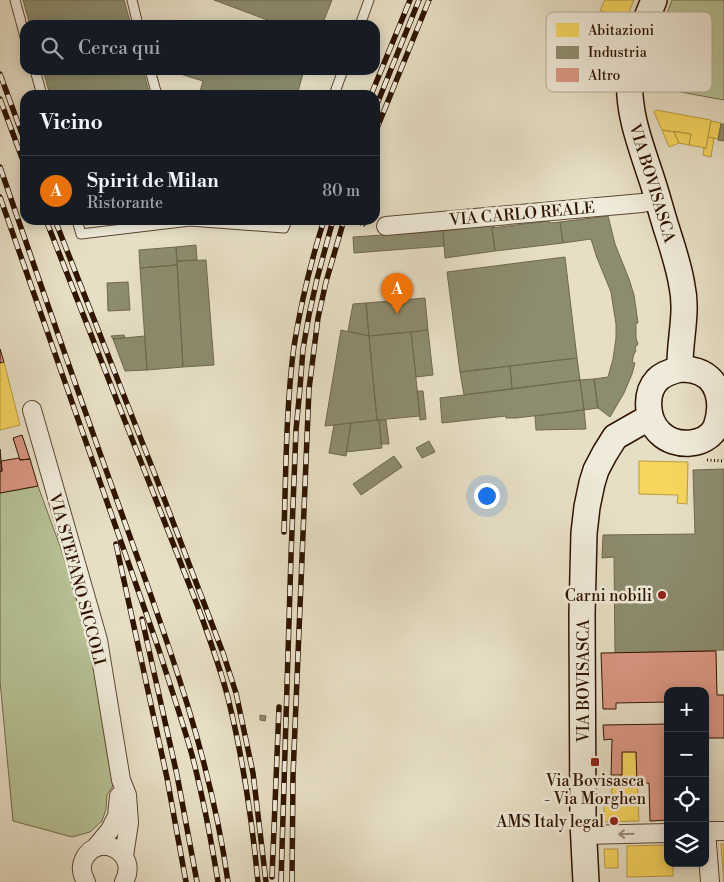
<!DOCTYPE html>
<html lang="it">
<head>
<meta charset="utf-8">
<style>
	:root { --surface:#171b24; --page:#20242c; --text:#f1f3f6; --muted:#9ea1a6; --line:#363941; --accent:#0f766e }
	body { margin:0; font-family:"Libre Bodoni",serif; background:var(--page); color:var(--text) }
	.controls { position:absolute; right:15px; bottom:15px; display:grid; overflow:hidden; border-radius:10px; box-shadow:0 2px 12px #0003 }
	.controls button { width:45px; height:45px; display:grid; place-items:center; padding:0; border:0; border-bottom:1px solid var(--line); background:var(--surface); color:var(--text); font:25px sans-serif }
	.you { position:absolute; left:486px; top:495px; width:18px; height:18px; margin:-12px; border:4px solid #fff; border-radius:50%; background:#1a73e8; box-shadow:0 0 0 8px #1a73e833 }
	.badge { display:grid; place-items:center; width:32px; height:32px; border-radius:50%; background:var(--accent); color:#fff; font-size:16px; font-weight:700 }
	.pin { position:absolute; translate:-50% -41px; filter:drop-shadow(0 1px 2px #0008) }
	.pin::after { content:''; position:absolute; top:26px; width:18px; height:15px; background:inherit; clip-path:polygon(0 0,100% 0,50% 100%) }
	.list { margin:0; padding:0; list-style:none }
	h2 { display:flex; justify-content:space-between; align-items:center; height:65px; margin:0; padding:0 20px; font-size:21px }
	h2 small { font-size:16px; font-weight:400; color:var(--muted) }
	.list li { display:grid; grid-template-columns:32px 1fr auto; gap:15px; align-items:center; box-sizing:border-box; height:70px; padding:0 20px; border-top:1px solid var(--line) }
	.list b { display:block; font-size:19px; white-space:nowrap }
	.list p { margin:0; font-size:16px; white-space:nowrap; color:var(--muted) }
	.list em { font-size:16px; font-style:normal; color:var(--muted) }
	.icon { flex:none; width:28px; height:28px; fill:none; stroke:currentColor; stroke-width:2; stroke-linecap:round; stroke-linejoin:round }
	.map { position:relative; flex:none; width:724px; height:882px; overflow:hidden }
	.search { position:absolute; background:var(--surface); box-shadow:0 2px 12px #0003; left:20px; top:20px; width:360px; height:55px; display:flex; align-items:center; gap:12px; box-sizing:border-box; padding:0 18px; border-radius:15px; color:var(--muted); font-size:19px }
	.panel { position:absolute; background:var(--surface); box-shadow:0 2px 12px #0003; left:20px; top:90px; width:360px; height:135px; border-radius:15px }
	.map>svg:first-child { display:block }
	.green { fill:#b6c194; stroke:#726a4a }
	.homes { fill:#f6d55c; stroke:#ba9b41 }
	.industry { fill:#8c8c6e; stroke:#70684d }
	.building { fill:#db9783; stroke:#2f1401 }
	.lines { fill:none; stroke-linecap:round; stroke-linejoin:round }
	.lane-casing { stroke:#5d4732; stroke-width:11 }
	.street-casing { stroke:#5d4732; stroke-width:20 }
	.secondary-casing { stroke:#2f1401; stroke-width:28 }
	.path { stroke:#2f1401; stroke-width:3; stroke-dasharray:1 2.5; stroke-linecap:butt }
	.lane { stroke:#efead9; stroke-width:9 }
	.street { stroke:#efead9; stroke-width:18 }
	.secondary { stroke:#efead9; stroke-width:25 }
	.rail-casing { stroke:#2f1401; stroke-width:5.5 }
	.rail { stroke:#efead9; stroke-width:4; stroke-dasharray:11; stroke-linecap:butt }
	.oneway { stroke:#998a78 }
	.poi-dot { fill:#8f2418; stroke:#efead9; stroke-width:2 }
	.labels { text-anchor:middle; stroke-width:5; stroke-linejoin:round; paint-order:stroke }
	.street-label { font-size:16px; fill:#2f1401; stroke:#efead9 }
	.poi-label { font-size:16px; fill:#2f1401; stroke:#efead9; text-anchor:end }
	.key { fill:#efead9; stroke:#b5aa98; stroke-width:1 }
	.key-label { font-size:14px; fill:#2f1401 }
</style>
</head>
<body>
<div class="map">
<svg width="724" height="882" viewBox="0 0 724 882">
	<rect width="100%" height="100%" fill="#e7dfc5"/>
	<filter id="stains"><feTurbulence type="fractalNoise" baseFrequency=".004" numOctaves="4"/><feColorMatrix values="0 0 0 0 .2 0 0 0 0 .09 0 0 0 0 .02 0 0 0 .5 -.17"/></filter>
	<radialGradient id="worn" r=".72"><stop offset=".6" stop-color="#630" stop-opacity="0"/><stop offset="1" stop-color="#630" stop-opacity=".3"/></radialGradient>
	<!-- green -->
	<path class="green" d="M672,0H724V100L648,86L654,48Z
		M38,486L61,549L96,665L114,784L107,795L106,809L102,821L90,832L72,837L13,821L0,681V493Z"/>
	<!-- homes -->
	<path class="homes" d="M605,0H634L625,21L600,10Z
		M656,110L711,120L706,148L689,145L691,134L662,130L654,112Z
		M711,121L721,123L718,139L708,137Z
		M662,130L674,132L679,143L669,147Z
		M674,131L691,134L689,145L679,143Z
		M708,137L714,138L711,157L703,155L704,148H706Z
		M4,362L20,425L0,430V363Z
		M639,461L688,462L687,504L677,503L678,495L639,494Z
		M622,752H636L639,821L604,822V800H612L611,775H622Z
		M721,844H724V882L723,871Z
		M668,845V863H673V876L627,877V846Z
		M604,849H618V868H605Z"/>
	<!-- industry -->
	<path class="industry" d="M23,0H124L131,25H30Z
		M214,0H332L322,25H281Z
		M43,70H143L150,95H50Z
		M174,70H304L297,95H199L203,81L174,72Z
		M721,124H724V141L718,140Z
		M608,216L615,244L629,279L634,295L638,323H636V338L638,344L635,348L636,351L634,354L632,362L635,363L632,374L624,393L610,417L598,408L594,379L608,377L613,359L616,338V324L611,292L597,258L591,239L563,243L560,222Z
		M84,220H106L86,225Z
		M548,221L551,223L560,222L563,243L495,251L492,228Z
		M491,225L495,227L492,228L495,251L445,258L443,231Z
		M443,231L444,246L354,253L353,237Z
		M196,245L197,260L177,261L176,247Z
		M176,247L177,265L140,268L139,250Z
		M565,257L577,358L460,372L447,272Z
		M206,260L214,365L183,367L177,261Z
		M177,265L183,367L147,370L140,268Z
		M128,282L130,310L108,311L107,283Z
		M425,298L428,330L369,336L366,303Z
		M366,303L369,336L348,331L353,304Z
		M341,330L369,336L377,420L325,426Z
		M428,330L433,375L416,377L411,332Z
		M411,332L420,416L377,420L369,336Z
		M124,335L125,338L113,339L111,336Z
		M145,336L147,370L125,371L113,339Z
		M577,358L580,380L512,389L510,366Z
		M510,366L512,389L464,395L460,372Z
		M594,379L598,408L584,410L580,380Z
		M580,380L584,410L516,418H506V416L442,423L440,398Z
		M417,391H423L426,419L420,420Z
		M584,410L586,429L536,430L535,416Z
		M379,420L382,448L346,452L351,423Z
		M379,420H386L389,444H381Z
		M351,423L346,456L329,453L334,425Z
		M429,441L435,452L422,458L416,448Z
		M394,456L402,467L361,495L353,484Z
		M724,469V650L615,653L614,557L602,558L603,535L695,534L693,470Z
		M260,715L266,716L265,721L260,720Z"/>
	<!-- building -->
	<path class="building" d="M0,349L4,362L0,363Z
		M22,435L30,459L20,460L13,438Z
		M0,449L2,471L0,472Z
		M19,458L20,460L30,459L38,486L0,493V472L2,471L1,461Z
		M716,651L717,695H724V738H705V691H668V702L616,703V709H603L601,653Z
		M668,724V820L650,821L649,783L637,784L636,752H622V775H611L612,739L604,740L603,725Z"/>
	<g class="lines">
		<defs>
			<path id="lane" d="M15,0L25,37
				M132,0L138,25
				M360,25L369,0
				M35,70L42,95
				M150,70L157,95
				M334,95L343,70
				M77,220L81,234L190,221L284,228L287,220"/>
			<path id="street" d="M386,226L642,203L658,200
				M32,410L98,640L121,780L127,795L129,823L124,856
				M705,831H724
				M706,831L710,882
				M584,835L668,833
				M95,848L110,830L117,816L119,796
				M86,882C82,875 80,867 84,859C98,831 140,852 124,882"/>
			<path id="secondary" d="M654,0C644,25 633,49 630,76C627,112 641,146 652,180C657,195 661,211 666,227C672,246 679,266 682,286C688,313 679,342 680,369
				M680,369C684,369 688,369 692,370C720,375 724,404 716,427C706,447 675,448 660,433C647,421 644,394 657,380C663,374 672,371 680,369Z
				M586,882L583,822L582,614L584,533L587,507L592,483L596,470L605,453L615,437L650,417"/>
		</defs>
		<!-- lane casing -->
		<use href="#lane" class="lane-casing"/>
		<!-- street casing -->
		<use href="#street" class="street-casing"/>
		<!-- secondary casing -->
		<use href="#secondary" class="secondary-casing"/>
		<!-- path -->
		<path class="path" d="M347,220L364,225L365,220
			M707,460L724,461"/>
		<!-- lane -->
		<use href="#lane" class="lane"/>
		<!-- street -->
		<use href="#street" class="street"/>
		<!-- secondary -->
		<use href="#secondary" class="secondary"/>
		<defs>
			<path id="rail" d="M0,74L25,142
				M371,95L410,0
				M0,99L25,166
				M375,109L419,0
				M375,133L429,0
				M0,167C39,280 78,393 119,506C163,629 210,752 228,882
				M0,197L159,650C170,685 182,720 192,755C203,797 211,839 218,882
				M46,220L198,607C209,637 220,667 228,698C243,758 252,820 258,882
				M55,220L157,480L223,653L236,693L253,773L266,882
				M284,532C286,470 286,407 294,346C301,303 311,261 324,220
				M116,544L167,778L186,882
				M142,619L177,775L197,882
				M272,877L279,707
				M281,882L291,556L296,430L300,388L303,349L309,315L317,279L333,220
				M292,882L293,776L309,389L318,318L326,282L344,220"/>
		</defs>
		<!-- rail casing -->
		<use href="#rail" class="rail-casing"/>
		<!-- rail -->
		<use href="#rail" class="rail"/>
	</g>
	<!-- one-way arrows -->
	<defs><path id="oneway-shaft" d="M-6 0H5M1.5-3L5.5 0L1.5 3" fill="none" stroke-width="1.6" stroke-linecap="round" stroke-linejoin="round" transform="scale(1.25)"/></defs>
	<use class="oneway" href="#oneway-shaft" transform="translate(626 834) rotate(178)"/>
	<!-- markers -->
	<g class="poi-dot">
		<circle cx="662" cy="595" r="5"/>
		<rect x="590" y="757" width="10" height="10" rx="2.5"/>
		<circle cx="614" cy="821" r="5"/>
	</g>
	<g class="labels">
		<!-- street labels -->
		<g class="street-label">
			<text transform="translate(653 183) rotate(73)" y="6">VIA BOVISASCA</text>
			<text transform="translate(522 213) rotate(-5)" y="6">VIA CARLO REALE</text>
			<text transform="translate(78 579) rotate(75)" y="6">VIA STEFANO SICCOLI</text>
			<text transform="translate(583 681) rotate(-90)" y="6">VIA BOVISASCA</text>
		</g>
		<!-- poi labels -->
		<g class="poi-label">
			<text x="652" y="601">Carni nobili</text>
			<text x="595" y="786" text-anchor="middle">Via Bovisasca<tspan x="595" dy="18">- Via Morghen</tspan></text>
			<text x="604" y="827">AMS Italy legal</text>
		</g>
	</g>
	<!-- legend -->
	<rect x="546" y="12" width="166" height="80" rx="8" class="key"/>
	<rect x="556" y="23" width="23" height="14" fill="#f6d55c"/>
	<rect x="556" y="46" width="23" height="13" fill="#8c8c6e"/>
	<rect x="556" y="68" width="23" height="14" fill="#db9783"/>
	<g class="key-label">
		<text x="588" y="35">Abitazioni</text>
		<text x="588" y="57">Industria</text>
		<text x="588" y="80">Altro</text>
	</g>
	<rect width="100%" height="100%" filter="url(#stains)"/>
	<rect width="100%" height="100%" fill="url(#worn)"/>
</svg>
<div class="controls">
<button>+</button>
<button>−</button>
<button><svg class="icon" aria-label="locate" viewBox="0 0 24 24"><circle cx="12" cy="12" r="6"/><path d="M12 2v4M12 18v4M2 12h4M18 12h4"/></svg></button>
<button><svg class="icon" aria-label="layers" viewBox="0 0 24 24"><path d="M12 4l9 5-9 5-9-5zM3 14l9 5 9-5"/></svg></button>
</div>
<div class="you"></div>
<div class="pin badge" style="left:397px;top:314px;background:#e8710a">A</div>
<div class="search"><svg class="icon" aria-label="search" viewBox="0 0 24 24"><circle cx="10" cy="10" r="6"/><path d="M15 15l6 6"/></svg>Cerca qui</div>
<section class="panel">
<h2>Vicino<small></small></h2>
<ul class="list">
<li><span class="badge" style="background:#e8710a">A</span><div><b>Spirit de Milan</b><p>Ristorante</p></div><em>80 m</em></li>
</ul>
</section>
</div>
</body>
</html>
